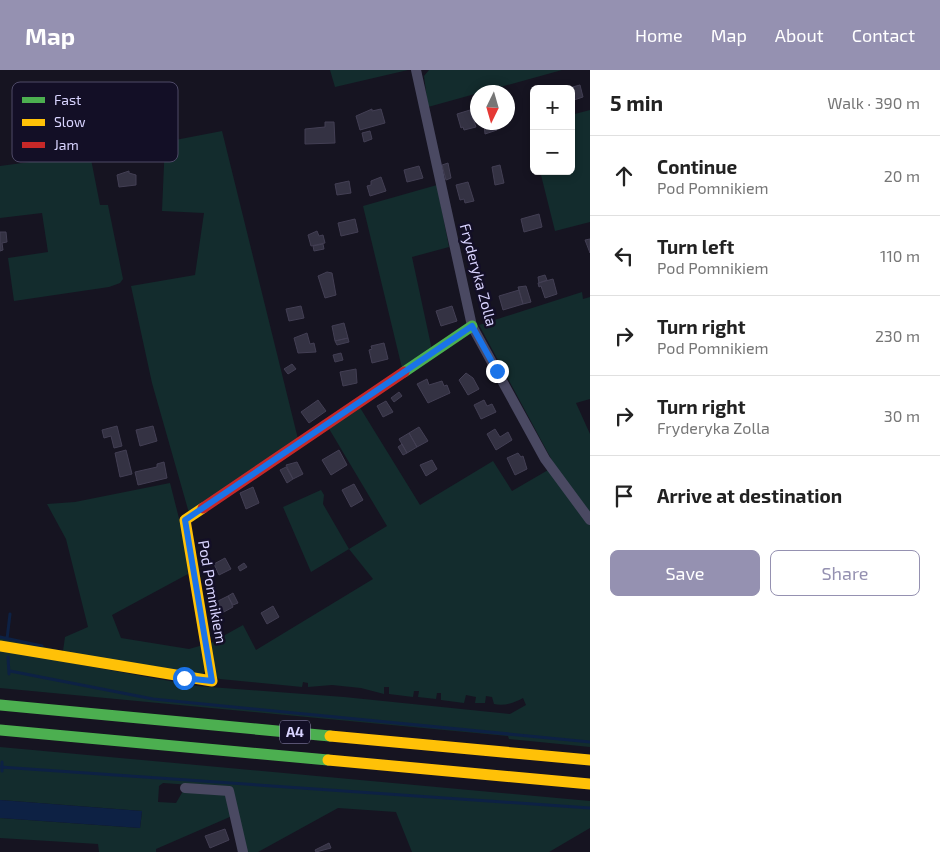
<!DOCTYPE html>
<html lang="en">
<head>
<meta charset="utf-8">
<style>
	:root { --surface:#fff; --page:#f6f6f6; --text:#222; --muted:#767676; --line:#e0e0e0; --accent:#9591b1 }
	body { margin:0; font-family:"Exo 2",sans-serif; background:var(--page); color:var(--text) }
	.controls { position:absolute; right:15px; top:15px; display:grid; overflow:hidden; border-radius:8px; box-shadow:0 2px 8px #0003 }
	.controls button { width:45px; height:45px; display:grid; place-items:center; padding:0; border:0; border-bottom:1px solid var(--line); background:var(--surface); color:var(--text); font:25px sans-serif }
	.compass { position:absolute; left:470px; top:15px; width:45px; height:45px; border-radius:50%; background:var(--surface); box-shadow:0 2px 8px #0003; rotate:185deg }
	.stop { position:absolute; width:15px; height:15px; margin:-11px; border:4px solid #1a73e8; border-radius:50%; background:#fff }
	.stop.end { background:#1a73e8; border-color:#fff; box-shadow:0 1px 5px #0008 }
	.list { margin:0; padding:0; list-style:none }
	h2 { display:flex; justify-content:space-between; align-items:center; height:65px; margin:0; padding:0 20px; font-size:21px }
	h2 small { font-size:16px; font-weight:400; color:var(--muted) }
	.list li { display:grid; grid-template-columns:32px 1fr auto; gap:15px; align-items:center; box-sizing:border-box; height:80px; padding:0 20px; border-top:1px solid var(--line) }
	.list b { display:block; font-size:19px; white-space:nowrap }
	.list p { margin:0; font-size:16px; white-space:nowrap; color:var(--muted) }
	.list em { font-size:16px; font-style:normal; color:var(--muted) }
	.actions { display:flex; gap:10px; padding:15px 20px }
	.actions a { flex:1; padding:11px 0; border:1px solid var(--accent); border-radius:8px; text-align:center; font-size:18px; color:var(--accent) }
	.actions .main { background:var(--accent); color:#fff }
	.icon { flex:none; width:28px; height:28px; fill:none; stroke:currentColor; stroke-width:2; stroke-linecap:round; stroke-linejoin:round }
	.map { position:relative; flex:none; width:590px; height:782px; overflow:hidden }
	header { display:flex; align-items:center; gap:30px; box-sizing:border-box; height:70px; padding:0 25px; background:var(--accent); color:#fff }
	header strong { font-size:24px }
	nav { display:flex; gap:28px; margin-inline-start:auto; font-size:18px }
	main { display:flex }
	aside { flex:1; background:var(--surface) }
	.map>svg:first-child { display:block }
	.green { fill:#132c2d }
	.water { fill:#0d2144 }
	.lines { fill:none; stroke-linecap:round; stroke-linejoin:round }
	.stream { stroke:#0d2144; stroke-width:3 }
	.building { fill:#343243; stroke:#433f54 }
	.street { stroke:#4a4962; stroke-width:10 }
	.fast { stroke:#4caf50; stroke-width:11 }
	.slow { stroke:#ffc107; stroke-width:11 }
	.jam { stroke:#c62828; stroke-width:11 }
	.route { stroke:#1a73e8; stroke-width:6 }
	.labels { text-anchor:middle; stroke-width:5; stroke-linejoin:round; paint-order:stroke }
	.shield { fill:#130f26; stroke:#9e99be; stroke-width:1 }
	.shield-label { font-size:14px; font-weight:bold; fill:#d9d4ff }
	.street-label { font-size:15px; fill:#d9d4ff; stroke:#130f26 }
	.key { fill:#130f26; stroke:#4e4a67; stroke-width:1 }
	.key-label { font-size:14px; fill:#d9d4ff }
</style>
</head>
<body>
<header>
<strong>Map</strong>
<nav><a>Home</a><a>Map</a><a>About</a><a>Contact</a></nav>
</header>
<main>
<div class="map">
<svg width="590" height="782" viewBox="0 0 590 782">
	<rect width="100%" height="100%" fill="#161421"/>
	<!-- green -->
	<path class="green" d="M330,0H408L335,17Z
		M429,0H562L428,37L424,6Z
		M590,40V152L555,161L540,101H571V45Z
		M222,61L298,369L189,443L152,313L131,216L195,205L204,143L162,141L165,72Z
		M90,84L100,135H108L123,209L120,213L109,217L14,231L8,188L48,182L42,143L0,148V96Z
		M437,115L449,177L412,187L432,280L402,298L363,136Z
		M582,222L583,229L590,227V329L576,333L590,364V444L574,435L590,455V677L509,669L508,666L0,618V580L197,616L344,627L510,644L526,635L523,628C514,633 505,636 494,634L492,627L486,626L485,633H475L476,627L466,625L464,633L441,630V623H437L436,629L418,627L419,621H414L413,627L389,624V617H384V624L361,618L332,615L308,617V613L303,612L302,617L220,609L217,608L209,574L243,555L256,580L373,509L349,479L311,502L283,437L321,420L324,425L323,434L349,479L387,456L328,357L359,336L420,435L493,391L512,421L555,396L479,255Z
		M170,413L183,464L188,504L112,545L121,568L189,579L203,575L207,598L203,604L0,572V567L63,581L65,567L88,557L66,469L47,434L75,432Z
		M0,677L590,731V758L549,782H412L396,742L338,738L258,782H245L233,718L163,713L159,716L158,732L176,733L183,721L228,724L232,746L156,779V782H99L98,774L0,768V748L140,758L142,741L0,730Z"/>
	<!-- water -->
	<path class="water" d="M0,730L142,741L140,758L0,748Z"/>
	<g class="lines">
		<!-- stream -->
		<path class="stream" d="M0,567L42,576
			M7,569L10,544
			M8,587L9,604
			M10,601L153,629L590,672
			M0,697L590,738
			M2,701V692"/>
	</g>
	<!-- building -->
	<path class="building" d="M580,15L583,27L571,31V19H565Z
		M372,39V41L381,39L385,53L360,60L356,46Z
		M470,40L476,57L464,60L463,57L461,58L457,44Z
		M325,52H334L335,73L305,74V59L325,57Z
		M494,52L497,60L485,64L484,53Z
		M370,61L372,69L364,72L362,63Z
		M448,93L451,108L446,110L442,95Z
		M500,95L504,113L495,115L492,97Z
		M419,96L423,108L407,112L404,100Z
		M129,101V103L136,105V115L119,117L117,105Z
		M381,107L386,121L370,126L367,116L371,115V111Z
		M349,111L351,123L337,125L335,114Z
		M468,112L474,131L465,133L464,129L460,130L456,115Z
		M539,144L542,157L524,162L521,149Z
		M355,149L358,162L341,166L338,153Z
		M317,161L319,166L323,165L325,173L311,176L308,165Z
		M0,162H6L7,172L2,173L3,180L0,181Z
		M590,169V183L585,170Z
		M323,174L324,179L314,181L313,176Z
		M327,202L332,203L336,225L325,228L318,206Z
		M545,205L547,210L539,213L538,207Z
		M553,209L557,224L545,228L541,216L539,217L538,213Z
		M526,216L531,232L523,234L518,217Z
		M519,220L523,234L503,240L499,226Z
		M301,236L304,248L289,251L286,239Z
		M452,236L457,251L441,256L436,241Z
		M344,253L348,268L335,271L332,256Z
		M307,263L310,274L314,273L316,282L298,283L294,268Z
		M348,268L349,272L337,275L335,271Z
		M384,273L388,289L372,293L369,280L372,279L371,276Z
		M341,283L343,290L335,292L333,285Z
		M292,294L296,299L288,304L284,299Z
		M356,299L357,313L343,316L340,302Z
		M466,303L473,308L479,319L468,325L459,310Z
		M427,309L429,315L442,311L444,316L447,315L450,323L428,333L417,314Z
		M399,322L402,326L394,332L391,328Z
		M318,330L326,341L309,353L301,342Z
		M484,330L487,336L492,334L496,342L481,349L474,335Z
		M386,331L393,342L383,347L377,336Z
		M117,356L122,376L114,378L111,366L104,368L102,360Z
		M153,356L157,371L140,376L136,360Z
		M419,357L428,371L417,377L409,363Z
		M495,359L500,367L508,362L512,370L496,380L487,364Z
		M409,363L417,377L407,383L399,369Z
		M402,374L407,383L403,385L398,377Z
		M126,380L132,404L120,407L115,383Z
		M339,380L347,395L331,405L322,390Z
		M518,383L521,387L523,386L527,399L515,405L507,388Z
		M432,390L437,399L426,406L420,395Z
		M164,392L167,408L138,415L135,402L157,397V394Z
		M297,392L303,404L293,409L286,395Z
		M286,397L293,409L287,413L280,400Z
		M354,414L363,430L351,437L342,420Z
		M253,417L259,433L246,439L240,423Z
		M225,488L231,499L219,505L214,494Z
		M244,493L247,497L240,501L238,497Z
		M233,523L238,533L233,535L228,526Z
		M228,526L233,537L222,543L216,532Z
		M273,536L279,547L267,554L261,543Z
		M225,759L229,770L210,778L205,766Z
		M329,773L331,778L316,782L315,780Z"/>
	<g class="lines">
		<!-- street -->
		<path class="street" d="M416,0L472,256L545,389L590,450
			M185,718L229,721L243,782"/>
		<!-- fast -->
		<path class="fast" d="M404,302L472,256
			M0,635L330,666
			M0,660L328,690"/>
		<!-- slow -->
		<path class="slow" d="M0,576L212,611L185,450L203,438
			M330,666L590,690
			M328,690L590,714"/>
		<!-- jam -->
		<path class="jam" d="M203,438L404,302"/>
	</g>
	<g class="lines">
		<!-- route -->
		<path class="route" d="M184,608L212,611L185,450L472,256L497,301"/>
	</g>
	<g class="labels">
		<!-- shield labels -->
		<rect class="shield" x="280" y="650.5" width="30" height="23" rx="4"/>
		<g class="shield-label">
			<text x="295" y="667">A4</text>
		</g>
		<!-- street labels -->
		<g class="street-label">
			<text transform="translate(478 205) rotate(75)" y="5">Fryderyka Zolla</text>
			<text transform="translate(212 522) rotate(80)" y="5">Pod Pomnikiem</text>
		</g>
	</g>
	<!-- legend -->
	<rect x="12" y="12" width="166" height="80" rx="8" class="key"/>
	<rect x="22" y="27" width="23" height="6" fill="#4caf50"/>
	<rect x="22" y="49" width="23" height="7" fill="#ffc107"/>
	<rect x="22" y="72" width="23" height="6" fill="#c62828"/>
	<g class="key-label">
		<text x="54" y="35">Fast</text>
		<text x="54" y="57">Slow</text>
		<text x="54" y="80">Jam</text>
	</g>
</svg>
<div class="controls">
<button>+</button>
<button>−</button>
</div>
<svg class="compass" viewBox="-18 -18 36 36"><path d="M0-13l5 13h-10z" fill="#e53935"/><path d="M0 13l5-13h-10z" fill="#767676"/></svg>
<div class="stop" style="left:184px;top:608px"></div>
<div class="stop end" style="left:497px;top:301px"></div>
</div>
<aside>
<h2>5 min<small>Walk · 390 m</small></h2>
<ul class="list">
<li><svg class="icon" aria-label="ahead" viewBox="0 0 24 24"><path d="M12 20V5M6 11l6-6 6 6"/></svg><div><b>Continue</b><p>Pod Pomnikiem</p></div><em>20 m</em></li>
<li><svg class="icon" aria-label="left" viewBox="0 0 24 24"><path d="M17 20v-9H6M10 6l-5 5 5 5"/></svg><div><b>Turn left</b><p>Pod Pomnikiem</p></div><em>110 m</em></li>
<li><svg class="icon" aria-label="right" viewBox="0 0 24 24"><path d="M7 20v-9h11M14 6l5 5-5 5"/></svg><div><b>Turn right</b><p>Pod Pomnikiem</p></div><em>230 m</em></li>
<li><svg class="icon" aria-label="right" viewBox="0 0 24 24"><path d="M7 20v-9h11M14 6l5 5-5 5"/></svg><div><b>Turn right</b><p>Fryderyka Zolla</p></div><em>30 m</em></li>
<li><svg class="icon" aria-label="arrive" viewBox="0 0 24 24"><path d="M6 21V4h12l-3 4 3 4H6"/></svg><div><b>Arrive at destination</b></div></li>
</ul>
<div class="actions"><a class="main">Save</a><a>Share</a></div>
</aside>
</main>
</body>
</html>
